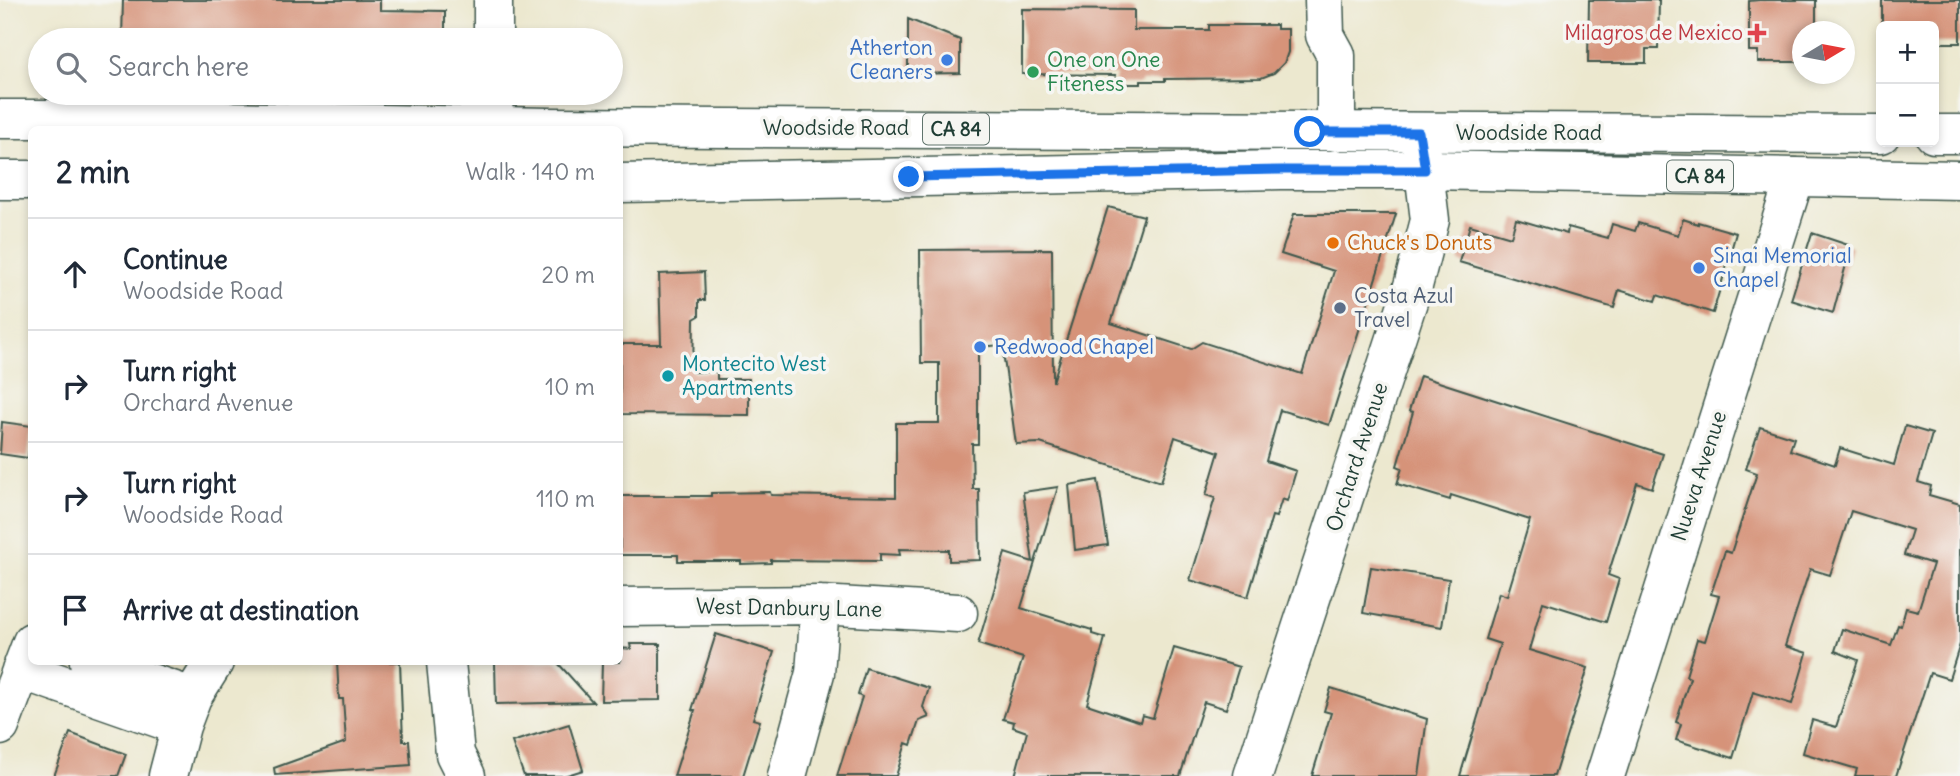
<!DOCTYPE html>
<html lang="en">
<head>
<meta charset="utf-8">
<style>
	:root { --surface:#fff; --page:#f2f2f3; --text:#1f2937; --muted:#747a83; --line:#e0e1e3 }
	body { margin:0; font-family:Delius,sans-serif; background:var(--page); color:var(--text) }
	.controls { position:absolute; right:21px; top:21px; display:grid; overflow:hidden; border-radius:10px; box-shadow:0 4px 10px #0003 }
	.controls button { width:63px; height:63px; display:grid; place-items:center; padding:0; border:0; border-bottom:2px solid var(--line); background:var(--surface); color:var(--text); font:35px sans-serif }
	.compass { position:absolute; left:1792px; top:21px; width:63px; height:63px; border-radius:50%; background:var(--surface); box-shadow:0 4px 10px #0003; rotate:80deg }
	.stop { position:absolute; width:21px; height:21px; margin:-16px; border:5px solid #1a73e8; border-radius:50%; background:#fff }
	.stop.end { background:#1a73e8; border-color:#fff; box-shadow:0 2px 7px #0008 }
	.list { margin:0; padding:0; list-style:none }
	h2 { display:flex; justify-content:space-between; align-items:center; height:91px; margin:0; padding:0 28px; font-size:30px }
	h2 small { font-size:23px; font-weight:400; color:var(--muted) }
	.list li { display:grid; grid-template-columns:46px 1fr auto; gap:21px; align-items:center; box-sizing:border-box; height:112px; padding:0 28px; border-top:2px solid var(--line) }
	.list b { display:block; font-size:26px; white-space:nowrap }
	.list p { margin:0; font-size:23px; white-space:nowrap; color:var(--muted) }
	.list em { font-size:23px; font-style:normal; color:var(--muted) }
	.icon { flex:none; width:38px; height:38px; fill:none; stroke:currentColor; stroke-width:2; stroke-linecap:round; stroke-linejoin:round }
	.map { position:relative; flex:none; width:1960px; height:776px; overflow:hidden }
	.search { position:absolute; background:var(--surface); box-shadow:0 4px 10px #0003; left:28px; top:28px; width:595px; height:77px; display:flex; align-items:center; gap:18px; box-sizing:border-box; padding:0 24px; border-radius:38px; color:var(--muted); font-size:26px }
	.panel { position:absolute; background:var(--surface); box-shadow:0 4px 10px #0003; left:28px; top:126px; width:595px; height:539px; border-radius:10px }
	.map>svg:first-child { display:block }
	.building { fill:#d69379 }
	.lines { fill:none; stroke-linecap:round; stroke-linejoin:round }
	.minor-casing { stroke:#3e574b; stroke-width:41 }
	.major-casing { stroke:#3e574b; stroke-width:41 }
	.minor { stroke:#fff; stroke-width:38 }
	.major { stroke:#fff; stroke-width:38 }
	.route { stroke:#1a73e8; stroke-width:9 }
	.health-dot { fill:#e0444e; stroke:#f6f6f2; stroke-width:2.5 }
	.shop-dot { fill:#3f7fe0; stroke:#f6f6f2; stroke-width:2.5 }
	.leisure-dot { fill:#2e9e5b; stroke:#f6f6f2; stroke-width:2.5 }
	.food-dot { fill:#e8710a; stroke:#f6f6f2; stroke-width:2.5 }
	.service-dot { fill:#5c6f8a; stroke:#f6f6f2; stroke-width:2.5 }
	.culture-dot { fill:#0f9aa8; stroke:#f6f6f2; stroke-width:2.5 }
	.labels { text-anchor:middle; stroke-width:7; stroke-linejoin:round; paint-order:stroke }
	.shield { fill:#f6f6f2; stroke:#60746d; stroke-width:2 }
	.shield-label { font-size:19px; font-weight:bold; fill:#1f3d34 }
	.health-label { font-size:21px; fill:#be3a42; stroke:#f6f6f2; text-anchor:end }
	.shop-label { font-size:21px; fill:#366cbe; stroke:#f6f6f2; text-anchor:start }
	.leisure-label { font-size:21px; fill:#27864d; stroke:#f6f6f2; text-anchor:start }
	.street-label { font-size:21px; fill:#1f3d34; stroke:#f6f6f2 }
	.food-label { font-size:21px; fill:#c56008; stroke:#f6f6f2; text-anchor:start }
	.service-label { font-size:21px; fill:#4e5e75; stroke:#f6f6f2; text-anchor:start }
	.culture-label { font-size:21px; fill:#0d838f; stroke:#f6f6f2; text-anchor:start }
</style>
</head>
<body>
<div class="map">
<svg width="1960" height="776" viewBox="0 0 1960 776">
	<rect width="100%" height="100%" fill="#f6f6f2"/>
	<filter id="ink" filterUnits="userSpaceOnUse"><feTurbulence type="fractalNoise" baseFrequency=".0143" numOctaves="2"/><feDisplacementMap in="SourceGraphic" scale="14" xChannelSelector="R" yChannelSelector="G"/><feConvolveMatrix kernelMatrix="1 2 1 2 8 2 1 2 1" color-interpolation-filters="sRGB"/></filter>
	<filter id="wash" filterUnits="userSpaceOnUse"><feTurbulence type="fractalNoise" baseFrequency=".00686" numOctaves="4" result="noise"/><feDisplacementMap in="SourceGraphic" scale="28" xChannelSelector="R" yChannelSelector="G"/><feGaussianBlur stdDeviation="1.57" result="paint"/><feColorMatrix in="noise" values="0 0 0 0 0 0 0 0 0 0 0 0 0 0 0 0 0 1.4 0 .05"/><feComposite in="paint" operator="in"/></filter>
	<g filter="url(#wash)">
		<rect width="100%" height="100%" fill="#ece8cf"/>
		<g id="blocks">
			<!-- building -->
			<path class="building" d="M123,0H380V10L445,11V40H122Z
				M1589,0H1659L1658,49H1646V63H1588Z
				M1759,0H1816V32H1802V62H1758V51H1749V1Z
				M1882,0H1960V43H1934V26H1882Z
				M1022,9L1134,10V30H1209V25H1277V29H1288V52L1284,63L1274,73L1261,78L1165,79V81H1141V84H1114L1116,75L1022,74Z
				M908,19L960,40V73L908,74Z
				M1108,207L1144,216L1111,323L1191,349L1202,342L1302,374L1334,271L1281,254L1294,214H1396L1329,425L1280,410L1266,461L1296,471L1287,501L1282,499L1276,517L1272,516L1248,597L1190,580L1215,498L1206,495L1219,452L1175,437L1161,482L1040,443L1016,444L1002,345L978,347V444H972L973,489H979L980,560L949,561V550L899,549L900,555L880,554V561L771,560V563L741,564V561H678V555H620V496H711V493L770,492L771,495L896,497V423H939V363H921L920,250L1052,249L1053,382Z
				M1516,219L1567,234L1568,227L1608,238L1612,224L1635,231L1638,223L1678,235L1683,219L1698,224V222L1736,233L1713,313L1657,295L1655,301L1619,290L1614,308L1459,262L1470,225L1511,237Z
				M1812,233L1851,246L1833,313L1791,300Z
				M704,272L705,300H699V316L694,319L693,372H717V379H749V415L620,414V344H661L659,274Z
				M1420,376L1663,454L1652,488L1637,483L1608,575L1619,579L1606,622L1543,602L1529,650L1588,668L1554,776H1460L1500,644L1485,639L1499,593L1507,596L1530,520L1451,495L1450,500L1397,484L1402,468L1397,466L1413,412L1409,411Z
				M2,422L32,426L28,458L0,454Z
				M1905,426L1932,434L1918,482L1931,486L1929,495L1960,504V644L1949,679L1930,673L1896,776H1855L1857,769L1803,753L1812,720L1836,727L1858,660L1835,651L1842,629L1891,645L1898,625L1901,626L1906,608L1918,611L1933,564L1904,555L1912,530L1851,511L1830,575L1810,569L1785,646L1807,653L1792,704L1753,692L1733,758L1676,740L1681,724L1676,722L1690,678L1686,676L1697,639L1705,641L1719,596L1711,594L1725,551L1731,553L1757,473L1746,469L1760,427L1794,438L1790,450L1835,465L1840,448L1894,465Z
				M1098,480L1108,545L1075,550L1069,485Z
				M1058,487L1021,608L1092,630V634L1105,638L1087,704L1140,722L1142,715L1153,718L1174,648L1239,667L1226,709L1204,702L1180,776H1015L1027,732L1013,727L1014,722L1003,719L1023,658L978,644L1005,553L1033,562L1023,492Z
				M1371,567L1449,579L1442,627L1363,613Z
				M716,634L774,652L753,719L760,721L743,776H674L695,710H692Z
				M630,644H660V700L601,701L602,662H620V648L631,649Z
				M337,662H400L403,741H409L411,765L275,775L274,768L346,742L343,699H339Z
				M495,662H557L593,702L496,704Z
				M866,668L929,688L923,707L929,717L919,721L911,745L906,743L896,776H837L862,697L858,695Z
				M1331,688L1427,719L1419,776H1312L1331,713L1324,711Z
				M569,724L583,770L564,776H524L512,742Z
				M70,733L126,754L118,776H54Z"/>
		</g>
	</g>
	<g filter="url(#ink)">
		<use href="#blocks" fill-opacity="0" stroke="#3e574b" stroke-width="2"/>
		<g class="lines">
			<defs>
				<path id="minor" d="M1324,0L1325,35L1336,55V132
					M493,40V0
					M493,93L494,130
					M620,607L820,605L958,613
					M89,662L192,697
					M446,662L455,754L466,776
					M21,670L181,726
					M0,726L32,642
					M168,776L181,726L192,697L214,662
					M787,776L815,673L820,605
					M1253,776L1413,286L1430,220L1420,138
					M1605,776L1795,177"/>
				<path id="major" d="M0,119H115L549,127L1881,134
					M1934,134H1960
					M0,180H32
					M620,183L1281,170H1425L1960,180"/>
			</defs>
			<!-- minor casing -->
			<use href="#minor" class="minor-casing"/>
			<!-- major casing -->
			<use href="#major" class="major-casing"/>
			<!-- minor -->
			<use href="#minor" class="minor"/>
			<!-- major -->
			<use href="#major" class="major"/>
		</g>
	</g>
	<g class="lines" filter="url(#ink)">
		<!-- route -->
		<path class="route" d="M909,177L1281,170H1425L1419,132H1310"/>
	</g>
	<!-- markers -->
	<path class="health-dot" d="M1753.5 22.5h7v7h7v7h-7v7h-7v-7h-7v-7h7z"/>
	<g class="shop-dot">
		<circle cx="947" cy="60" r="7"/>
		<circle cx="1699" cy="268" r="7"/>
		<circle cx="980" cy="347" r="7"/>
	</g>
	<circle class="leisure-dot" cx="1033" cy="72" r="7"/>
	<circle class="food-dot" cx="1333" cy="243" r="7"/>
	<circle class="service-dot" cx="1340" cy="308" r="7"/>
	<circle class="culture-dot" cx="668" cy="376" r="7"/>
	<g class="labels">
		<!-- shield labels -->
		<g class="shield">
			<rect x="923" y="113.5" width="66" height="31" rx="5"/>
			<rect x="1667" y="160.5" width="66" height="31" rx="5"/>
		</g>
		<g class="shield-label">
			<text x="956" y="136">CA 84</text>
			<text x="1700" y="183">CA 84</text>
		</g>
		<!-- health labels -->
		<g class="health-label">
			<text x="1743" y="40">Milagros de Mexico</text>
		</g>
		<!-- shop labels -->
		<g class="shop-label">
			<text x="933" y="55" text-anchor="end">Atherton<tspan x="933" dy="24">Cleaners</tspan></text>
			<text x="1713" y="263">Sinai Memorial<tspan x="1713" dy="24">Chapel</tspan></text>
			<text x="994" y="354">Redwood Chapel</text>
		</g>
		<!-- leisure labels -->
		<g class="leisure-label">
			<text x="1047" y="67">One on One<tspan x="1047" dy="24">Fiteness</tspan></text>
		</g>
		<!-- street labels -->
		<g class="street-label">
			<text x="836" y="135">Woodside Road</text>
			<text x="1529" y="140">Woodside Road</text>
			<text transform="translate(1357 457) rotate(-72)" y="7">Orchard Avenue</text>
			<text transform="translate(1699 476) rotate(-72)" y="7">Nueva Avenue</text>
			<text transform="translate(789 608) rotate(1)" y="7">West Danbury Lane</text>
		</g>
		<!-- food labels -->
		<g class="food-label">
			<text x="1347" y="250">Chuck's Donuts</text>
		</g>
		<!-- service labels -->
		<g class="service-label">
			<text x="1354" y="303">Costa Azul<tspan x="1354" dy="24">Travel</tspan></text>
		</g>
		<!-- culture labels -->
		<g class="culture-label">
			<text x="682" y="371">Montecito West<tspan x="682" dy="24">Apartments</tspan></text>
		</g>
	</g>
</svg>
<div class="controls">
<button>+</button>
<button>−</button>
</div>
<svg class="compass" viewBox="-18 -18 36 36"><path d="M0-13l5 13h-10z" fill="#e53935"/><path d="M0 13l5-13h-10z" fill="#747a83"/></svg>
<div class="stop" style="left:1310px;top:132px"></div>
<div class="stop end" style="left:909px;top:177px"></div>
<div class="search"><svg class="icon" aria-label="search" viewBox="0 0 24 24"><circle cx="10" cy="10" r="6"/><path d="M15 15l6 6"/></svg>Search here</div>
<section class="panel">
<h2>2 min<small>Walk · 140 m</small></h2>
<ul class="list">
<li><svg class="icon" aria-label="ahead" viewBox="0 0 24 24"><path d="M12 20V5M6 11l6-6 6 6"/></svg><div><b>Continue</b><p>Woodside Road</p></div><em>20 m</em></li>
<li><svg class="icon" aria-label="right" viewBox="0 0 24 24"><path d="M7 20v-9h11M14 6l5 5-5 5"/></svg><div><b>Turn right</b><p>Orchard Avenue</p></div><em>10 m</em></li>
<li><svg class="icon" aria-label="right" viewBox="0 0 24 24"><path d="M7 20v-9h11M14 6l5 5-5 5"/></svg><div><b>Turn right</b><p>Woodside Road</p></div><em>110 m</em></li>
<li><svg class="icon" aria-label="arrive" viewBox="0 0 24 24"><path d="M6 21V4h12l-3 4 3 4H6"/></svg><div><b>Arrive at destination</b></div></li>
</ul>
</section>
</div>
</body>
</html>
